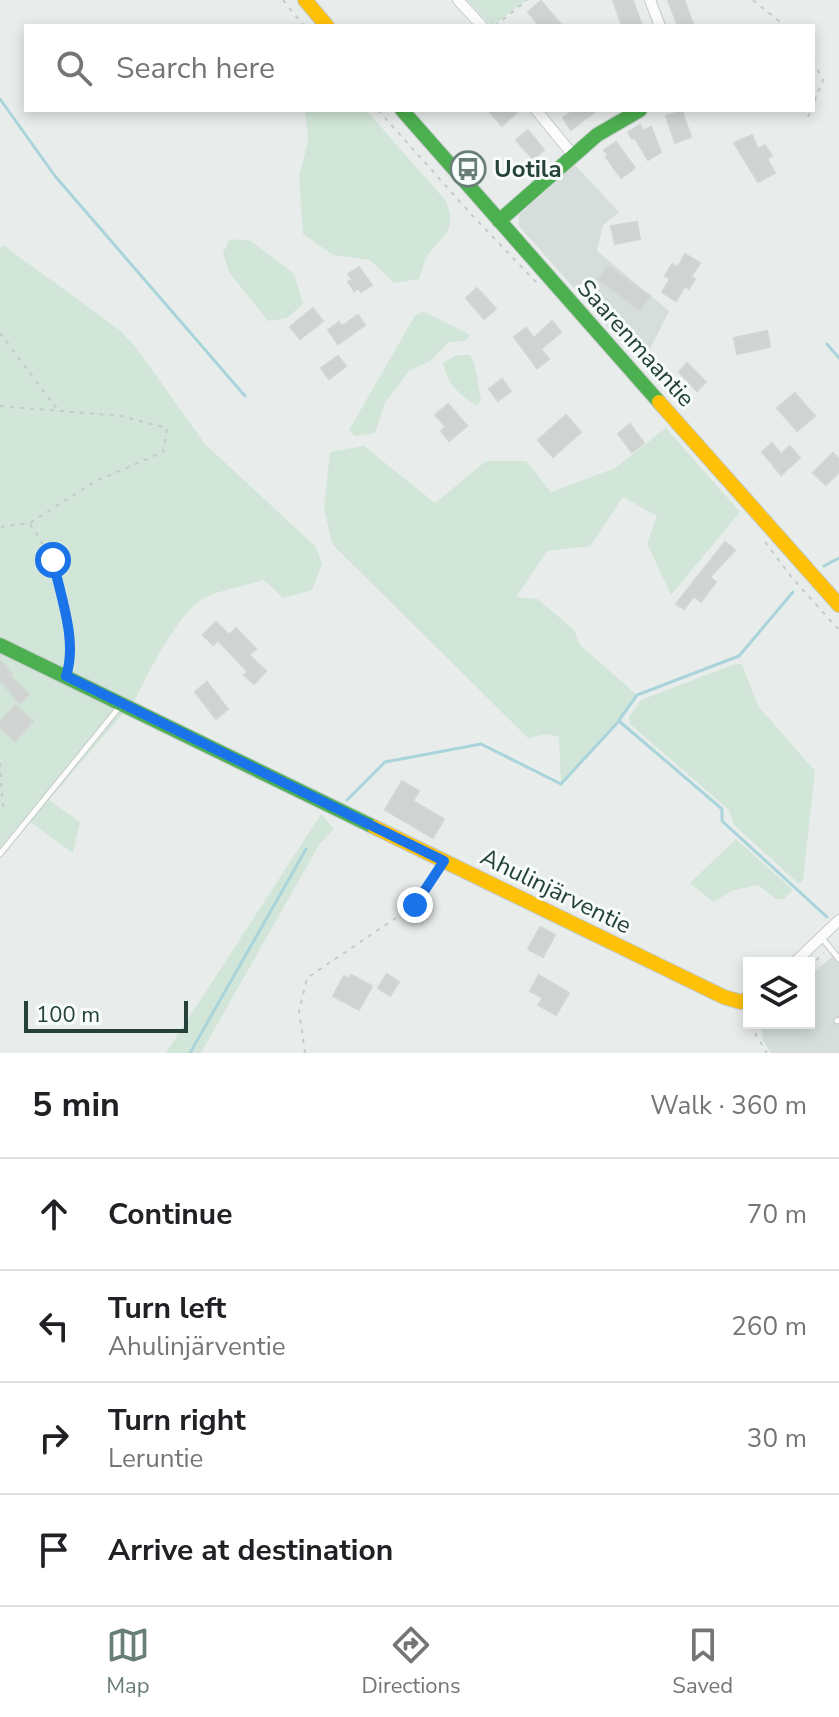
<!DOCTYPE html>
<html lang="en">
<head>
<meta charset="utf-8">
<style>
	:root { --surface:#fff; --page:#f6f6f6; --text:#202124; --muted:#757577; --line:#e0e0e0; --accent:#697e78 }
	body { margin:0; font-family:"Nunito Sans",sans-serif; background:var(--page); color:var(--text) }
	.controls { position:absolute; right:24px; bottom:24px; display:grid; overflow:hidden; border-radius:0px; box-shadow:0 4px 12px #0003 }
	.controls button { width:72px; height:72px; display:grid; place-items:center; padding:0; border:0; border-bottom:2px solid var(--line); background:var(--surface); color:var(--text); font:40px sans-serif }
	.scale { position:absolute; left:24px; bottom:20px; width:164px; box-sizing:border-box; padding-left:8px; border:4px solid #24423a; border-top:0; font-size:22px; line-height:28px; white-space:nowrap; color:#24423a; -webkit-text-stroke:6px #f7fbf9; paint-order:stroke }
	.stop { position:absolute; width:24px; height:24px; margin:-18px; border:6px solid #1a73e8; border-radius:50%; background:#fff }
	.stop.end { background:#1a73e8; border-color:#fff; box-shadow:0 2px 8px #0008 }
	.list { margin:0; padding:0; list-style:none }
	h2 { display:flex; justify-content:space-between; align-items:center; height:104px; margin:0; padding:0 32px; font-size:34px }
	h2 small { font-size:26px; font-weight:400; color:var(--muted) }
	.list li { display:grid; grid-template-columns:52px 1fr auto; gap:24px; align-items:center; box-sizing:border-box; height:112px; padding:0 32px; border-top:2px solid var(--line) }
	.list b { display:block; font-size:30px; white-space:nowrap }
	.list p { margin:0; font-size:26px; white-space:nowrap; color:var(--muted) }
	.list em { font-size:26px; font-style:normal; color:var(--muted) }
	.icon { flex:none; width:44px; height:44px; fill:none; stroke:currentColor; stroke-width:2; stroke-linecap:round; stroke-linejoin:round }
	.map { position:relative; flex:none; width:839px; height:1053px; overflow:hidden }
	.search { position:absolute; background:var(--surface); box-shadow:0 4px 12px #0003; left:24px; right:24px; top:24px; height:88px; display:flex; align-items:center; gap:20px; box-sizing:border-box; padding:0 28px; border-radius:0px; color:var(--muted); font-size:30px }
	.sheet { height:552px; background:var(--surface) }
	nav { display:flex; justify-content:space-around; align-items:center; box-sizing:border-box; height:112px; border-top:2px solid var(--line); background:var(--surface); font-size:22px; color:var(--muted) }
	nav a { display:grid; justify-items:center; gap:4px }
	nav .on { color:var(--accent) }
	.map>svg:first-child { display:block }
	.built { fill:#d6dedb }
	.green { fill:#d1e6d8 }
	.lines { fill:none; stroke-linecap:round; stroke-linejoin:round }
	.stream { stroke:#a9d4db; stroke-width:3 }
	.building { fill:#cfd4d2; stroke:#d1d6d4; stroke-width:2 }
	.lane-casing { stroke:#c5cac8; stroke-width:7 }
	.street-casing { stroke:#c5cac8; stroke-width:12 }
	.fast-casing { stroke:#c3cbc8; stroke-width:16 }
	.slow-casing { stroke:#c3cbc8; stroke-width:16 }
	.path { stroke:#c3ccca; stroke-width:2; stroke-dasharray:4 6; stroke-linecap:butt }
	.lane { stroke:#fcfcfc; stroke-width:5 }
	.street { stroke:#fcfcfc; stroke-width:10 }
	.fast { stroke:#4caf50; stroke-width:14 }
	.slow { stroke:#ffc107; stroke-width:14 }
	.route { stroke:#1a73e8; stroke-width:10 }
	.labels { text-anchor:middle; stroke-width:6; stroke-linejoin:round; paint-order:stroke }
	.poi-label { font-size:24px; font-weight:bold; fill:#24423a; stroke:#f7fbf9; text-anchor:start }
	.street-label { font-size:24px; fill:#24423a; stroke:#f7fbf9 }
</style>
</head>
<body>
<div class="map">
<svg width="839" height="1053" viewBox="0 0 839 1053">
	<rect width="100%" height="100%" fill="#e8edeb"/>
	<!-- built -->
	<path class="built" d="M575,165L619,212L603,225L597,251L669,311L642,365L519,226V215Z
		M839,951V1053H771L763,1041L761,1023H809V976Z"/>
	<!-- green -->
	<path class="green" d="M466,0H527L492,26Z
		M305,110H366L446,201C459,236 439,234 426,259C423,265 421,273 419,279L394,283L370,260L333,255L303,234L299,177L308,141Z
		M230,239L251,241L294,274L303,304L287,318L268,321L229,272L223,253Z
		M3,245L121,331L138,350L205,444L316,547L322,564L312,590L283,598L264,580C246,586 222,589 204,598C178,612 147,675 134,702L0,637V248Z
		M423,311L470,335L466,341L449,342L430,361L409,371L385,403L375,433L355,436L349,430L414,317Z
		M457,355H470C478,369 477,383 481,399L477,406C460,395 447,385 443,363Z
		M666,428L740,512L671,595L647,543L657,516L623,497L590,546L547,551L516,597L538,599L574,630L580,645L637,695L619,721L561,784L559,737L548,734L528,738L332,544L324,508L330,452L364,446L435,503L486,461H526L551,492L615,468Z
		M0,645L125,711L49,800L80,822L73,853L30,822L0,856Z
		M742,664L758,706L815,771L803,880L799,884L734,825L729,810L630,724L629,717L641,700L732,665Z
		M321,814L334,829L319,845L201,1053H166Z
		M736,839L793,890L784,899H776L758,885L734,890L713,902L690,883Z"/>
	<g class="lines">
		<!-- stream -->
		<path class="stream" d="M0,99L55,176L245,396
			M827,344L839,358
			M824,566L839,558
			M619,720L637,695L739,656L793,592
			M347,800L385,762L481,744L561,784L619,721L722,809V821L827,917
			M190,1053L306,849"/>
	</g>
	<!-- building -->
	<path class="building" d="M613,0H633L642,26H622Z
		M668,0H684L694,26H678Z
		M541,1L562,26H539L528,12Z
		M488,110H519L502,126Z
		M574,110H597L571,130L563,118Z
		M682,111L691,137L675,143L666,116Z
		M640,125L643,131L651,127L661,152L648,160L635,138L632,139L628,132Z
		M528,130L544,150L533,159L516,140Z
		M752,135L758,149L765,145L772,156L767,159L775,173L758,182L734,143Z
		M616,142L635,168L621,178L606,157L608,155L604,150Z
		M637,222L640,239L615,244L611,226Z
		M685,254L700,263L691,277L695,279L689,289L685,286L676,301L662,292L670,279L665,276L672,264L678,267Z
		M608,266L650,296L640,310L598,279Z
		M359,267L372,285L361,292L358,288L354,291L348,282L352,280L348,274Z
		M477,288L496,309L484,319L466,298Z
		M313,308L323,321L300,339L290,327Z
		M358,315L365,325L338,344L328,330L339,322L342,326Z
		M552,321L561,332L541,349L549,359L537,368L514,337L526,328L534,338Z
		M767,331L770,347L737,354L734,338Z
		M338,356L346,366L329,379L321,368Z
		M687,363L706,382L697,391L679,372Z
		M502,379L511,391L498,401L489,389Z
		M795,393L815,416L797,431L777,408Z
		M448,404L467,426L449,441L441,431L446,427L435,415Z
		M566,415L581,432L553,457L538,440Z
		M630,424L644,443L632,452L618,434Z
		M772,443L781,454L790,446L800,458L781,475L762,452Z
		M833,453L839,459V472L826,485L813,473Z
		M725,542L735,550L710,577L716,582L701,602L694,596L684,609L676,604Z
		M216,622L229,635L236,628L256,649L249,655L266,671L254,684L244,675L248,672L218,640L213,645L203,635Z
		M0,661L12,674L10,676L29,694L20,704L0,680Z
		M207,682L228,709L216,719L195,692Z
		M15,705L33,721L15,741L0,728V722Z
		M402,781L419,791L413,801L444,819L433,838L385,810Z
		M540,927L555,935L543,957L528,949Z
		M387,974L399,982L390,996L378,988Z
		M351,975L372,986L359,1010L333,996L344,976L349,979Z
		M539,975L569,993L556,1015L538,1005L543,998L530,991Z"/>
	<g class="lines">
		<defs>
			<path id="lane" d="M0,854L121,705
				M822,938L839,959
				M837,1021L839,1020"/>
			<path id="street" d="M458,0L482,26
				M650,0L660,26
				M536,110L573,155
				M794,963L839,920"/>
			<path id="fast" d="M402,110L659,402
				M499,221L597,135L640,110
				M0,645L374,827"/>
			<path id="slow" d="M305,0L327,26
				M659,402L839,605
				M374,827L724,997L741,1002L749,999"/>
		</defs>
		<!-- lane casing -->
		<use href="#lane" class="lane-casing"/>
		<!-- street casing -->
		<use href="#street" class="street-casing"/>
		<!-- fast casing -->
		<use href="#fast" class="fast-casing"/>
		<!-- slow casing -->
		<use href="#slow" class="slow-casing"/>
		<!-- path -->
		<path class="path" d="M283,0L304,26
			M753,0L785,26
			M495,26L527,0
			M813,61L823,80L813,105
			M378,110L471,214L536,282
			M808,117L811,110
			M0,333L57,409
			M0,406L121,416L167,428L163,452L94,482L30,523L0,527
			M30,524L53,560L69,637V665
			M765,542L793,579L839,630
			M0,763L3,808L0,809
			M809,967L824,953
			M755,1023L756,1035L767,1053
			M305,1053L299,1011L307,978L415,905L436,872"/>
		<!-- lane -->
		<use href="#lane" class="lane"/>
		<!-- street -->
		<use href="#street" class="street"/>
		<!-- fast -->
		<use href="#fast" class="fast"/>
		<!-- slow -->
		<use href="#slow" class="slow"/>
	</g>
	<g class="lines">
		<!-- route -->
		<path class="route" d="M53,560C60,596 78,641 66,676L444,861L415,905"/>
	</g>
	<!-- icons -->
	<defs>
		<symbol id="bus-ring" viewBox="-11 -11 22 22"><circle r="9.5" fill="#f7fbf9" stroke="#697e78" stroke-width="1.5"/><path d="M-5-6H5V4H4V6H2V4H-2V6H-4V4H-5ZM-3.5-4V0h7V-4ZM-3.5 1.2v1.5H-2V1.2ZM2 1.2v1.5H3.5V1.2Z" fill="#697e78"/></symbol>
	</defs>
	<g fill-rule="evenodd">
		<use href="#bus-ring" x="448" y="149" width="40" height="40"/>
	</g>
	<g class="labels">
		<!-- poi labels -->
		<g class="poi-label">
			<text x="494" y="177">Uotila</text>
		</g>
		<!-- street labels -->
		<g class="street-label">
			<text transform="translate(636 343) rotate(48)" y="8">Saarenmaantie</text>
			<text transform="translate(556 891) rotate(26)" y="8">Ahulinjärventie</text>
		</g>
	</g>
</svg>
<div class="controls">
<button><svg class="icon" aria-label="layers" viewBox="0 0 24 24"><path d="M12 4l9 5-9 5-9-5zM3 14l9 5 9-5"/></svg></button>
</div>
<div class="scale">100 m</div>
<div class="stop" style="left:53px;top:560px"></div>
<div class="stop end" style="left:415px;top:905px"></div>
<div class="search"><svg class="icon" aria-label="search" viewBox="0 0 24 24"><circle cx="10" cy="10" r="6"/><path d="M15 15l6 6"/></svg>Search here</div>
</div>
<section class="sheet">
<h2>5 min<small>Walk · 360 m</small></h2>
<ul class="list">
<li><svg class="icon" aria-label="ahead" viewBox="0 0 24 24"><path d="M12 20V5M6 11l6-6 6 6"/></svg><div><b>Continue</b></div><em>70 m</em></li>
<li><svg class="icon" aria-label="left" viewBox="0 0 24 24"><path d="M17 20v-9H6M10 6l-5 5 5 5"/></svg><div><b>Turn left</b><p>Ahulinjärventie</p></div><em>260 m</em></li>
<li><svg class="icon" aria-label="right" viewBox="0 0 24 24"><path d="M7 20v-9h11M14 6l5 5-5 5"/></svg><div><b>Turn right</b><p>Leruntie</p></div><em>30 m</em></li>
<li><svg class="icon" aria-label="arrive" viewBox="0 0 24 24"><path d="M6 21V4h12l-3 4 3 4H6"/></svg><div><b>Arrive at destination</b></div></li>
</ul>
</section>
<nav>
<a class="on"><svg class="icon" aria-label="map" viewBox="0 0 24 24"><path d="M3 6l6-2 6 2 6-2v14l-6 2-6-2-6 2zM9 4v14M15 6v14"/></svg>Map</a>
<a><svg class="icon" aria-label="directions" viewBox="0 0 24 24"><path d="M12 3l9 9-9 9-9-9zM9 14v-3h6M13 9l2 2-2 2"/></svg>Directions</a>
<a><svg class="icon" aria-label="saved" viewBox="0 0 24 24"><path d="M7 4h10v16l-5-4-5 4z"/></svg>Saved</a>
</nav>
</body>
</html>
